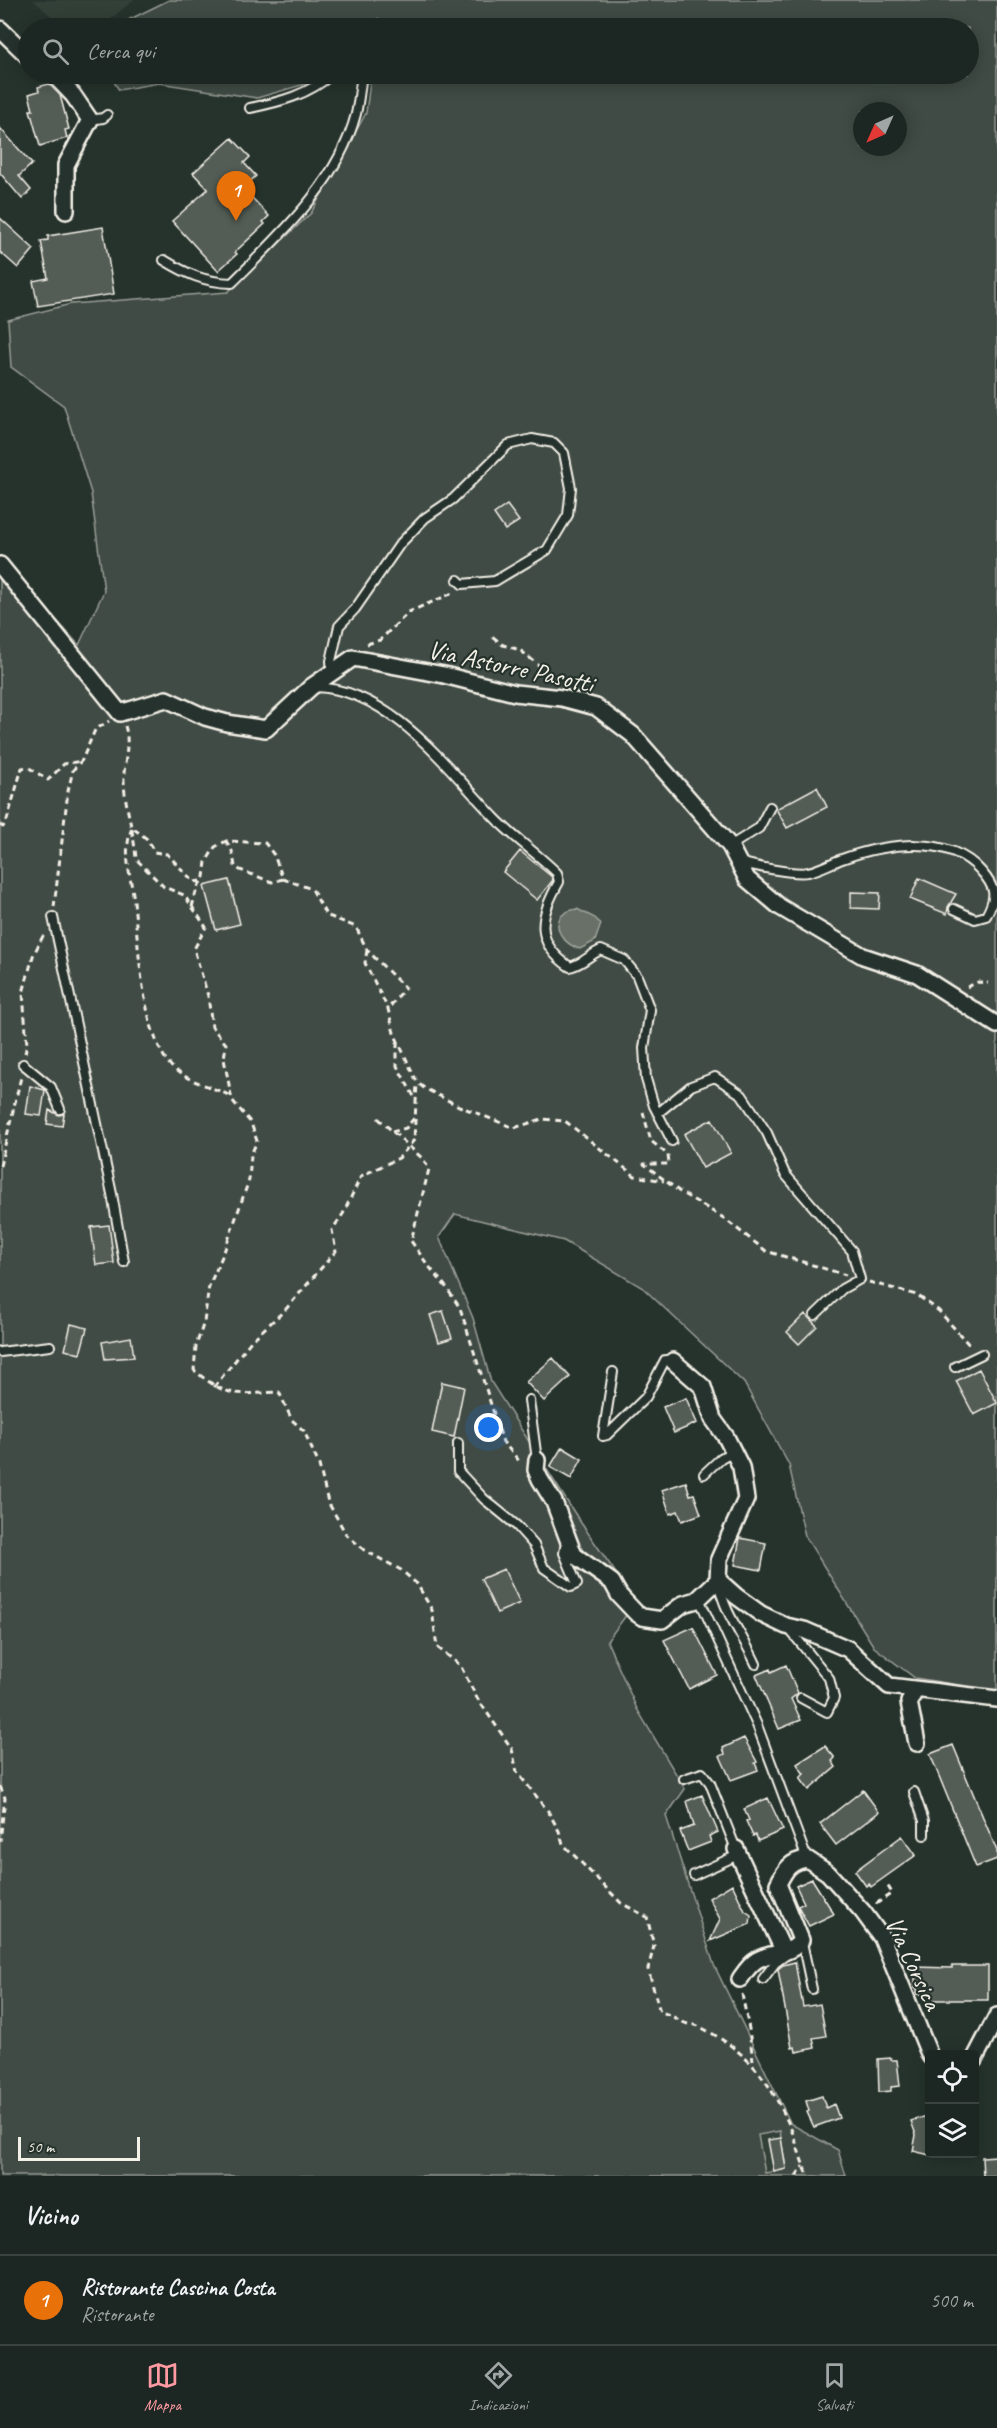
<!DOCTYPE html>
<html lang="it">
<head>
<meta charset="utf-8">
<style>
	:root { --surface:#1c2622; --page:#29322f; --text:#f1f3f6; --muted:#a0a5a5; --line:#3a4340; --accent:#ff9aa2 }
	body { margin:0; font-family:Caveat,sans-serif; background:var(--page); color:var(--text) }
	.controls { position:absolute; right:18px; bottom:18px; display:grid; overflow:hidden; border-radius:6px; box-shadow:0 3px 15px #0003 }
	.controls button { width:54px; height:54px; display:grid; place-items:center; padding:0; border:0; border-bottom:2px solid var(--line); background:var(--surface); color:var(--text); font:30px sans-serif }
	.compass { position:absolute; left:853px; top:102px; width:54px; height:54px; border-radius:50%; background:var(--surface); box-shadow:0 3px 15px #0003; rotate:225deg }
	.scale { position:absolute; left:18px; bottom:15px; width:122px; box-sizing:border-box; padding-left:6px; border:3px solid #f4f1e8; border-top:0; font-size:16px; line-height:21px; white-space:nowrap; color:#f4f1e8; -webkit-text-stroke:4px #26332d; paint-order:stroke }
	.you { position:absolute; left:489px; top:1428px; width:21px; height:21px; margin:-15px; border:4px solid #fff; border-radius:50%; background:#1a73e8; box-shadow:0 0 0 9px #1a73e833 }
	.badge { display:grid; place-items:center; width:39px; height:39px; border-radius:50%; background:var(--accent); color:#fff; font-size:20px; font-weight:700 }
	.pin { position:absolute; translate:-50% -50px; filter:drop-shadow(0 2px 3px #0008) }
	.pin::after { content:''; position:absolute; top:32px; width:21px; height:18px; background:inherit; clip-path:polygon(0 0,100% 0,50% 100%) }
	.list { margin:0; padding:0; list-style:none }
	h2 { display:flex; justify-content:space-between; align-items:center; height:78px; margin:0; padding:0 24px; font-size:26px }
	h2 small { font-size:20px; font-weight:400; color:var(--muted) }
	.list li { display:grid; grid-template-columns:39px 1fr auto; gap:18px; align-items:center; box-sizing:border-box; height:90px; padding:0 24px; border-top:2px solid var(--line) }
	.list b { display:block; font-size:22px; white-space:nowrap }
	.list p { margin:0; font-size:20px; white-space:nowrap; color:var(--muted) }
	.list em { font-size:20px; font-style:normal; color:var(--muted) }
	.icon { flex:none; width:33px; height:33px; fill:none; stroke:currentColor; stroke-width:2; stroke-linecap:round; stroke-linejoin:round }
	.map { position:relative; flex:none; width:997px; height:2176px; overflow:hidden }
	.search { position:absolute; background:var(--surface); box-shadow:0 3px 15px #0003; left:18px; right:18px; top:18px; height:66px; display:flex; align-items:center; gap:15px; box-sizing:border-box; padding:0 21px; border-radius:33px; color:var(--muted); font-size:22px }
	.sheet { height:168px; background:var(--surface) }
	nav { display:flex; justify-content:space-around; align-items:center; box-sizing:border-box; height:84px; border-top:2px solid var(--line); background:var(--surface); font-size:16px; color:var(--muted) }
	nav a { display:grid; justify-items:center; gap:3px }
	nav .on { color:var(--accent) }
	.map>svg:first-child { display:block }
	.built { fill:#333f39 }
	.green { fill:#414b45; stroke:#9a9e96; stroke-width:1.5; fill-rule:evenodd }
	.water { fill:#676f68; stroke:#9fa39b; stroke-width:1.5 }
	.building { fill:#525c55; stroke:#f4f1e8; stroke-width:1.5 }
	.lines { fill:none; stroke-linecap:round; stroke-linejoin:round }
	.lane-casing { stroke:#f4f1e8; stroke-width:12 }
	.street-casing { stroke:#f4f1e8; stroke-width:20 }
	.path { stroke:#f4f1e8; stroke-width:3; stroke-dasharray:6 4.5; stroke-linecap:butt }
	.lane { stroke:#26332d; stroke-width:8 }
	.street { stroke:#26332d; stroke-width:15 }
	.labels { text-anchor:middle; stroke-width:4.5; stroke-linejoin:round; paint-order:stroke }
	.street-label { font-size:26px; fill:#f4f1e8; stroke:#26332d }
</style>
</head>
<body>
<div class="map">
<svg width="997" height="2176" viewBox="0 0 997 2176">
	<rect width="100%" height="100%" fill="#26332d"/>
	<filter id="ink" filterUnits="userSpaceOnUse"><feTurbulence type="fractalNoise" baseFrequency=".0167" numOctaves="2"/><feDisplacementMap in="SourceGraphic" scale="12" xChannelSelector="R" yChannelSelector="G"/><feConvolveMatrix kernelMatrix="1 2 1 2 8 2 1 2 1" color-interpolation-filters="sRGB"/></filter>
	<g filter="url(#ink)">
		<!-- built -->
		<path class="built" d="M33,0H134L99,28H64Z
			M780,2131L786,2169L764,2173L758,2134Z"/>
		<!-- green -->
		<path class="green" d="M169,0H997V1691L915,1678L874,1647L805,1536L789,1465L744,1383L643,1288L564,1241L455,1214L439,1237L473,1318L491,1382L579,1520L636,1602L607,1641L637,1709L685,1789L666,1816L714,1965L791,2124L838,2150L846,2176H0V558L79,645L104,591L91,493L64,406L11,367L8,320L71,304L228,292L311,213L366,113L371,74H968V28H377L378,19L368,28H112ZM862,111H898V147H862ZM780,2131L786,2169L765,2173L758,2135Z
			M109,74H319L305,84L257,98L159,83L119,90Z"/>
		<!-- water -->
		<path class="water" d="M577,909L595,918L601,924L595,941L580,949C556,942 547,913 577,909Z"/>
		<!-- building -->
		<path class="building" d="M49,84L60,95L69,129L65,130L67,138L40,146L30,110H33L29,94L39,91L38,87Z
			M0,128L32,164L19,176L31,190L22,199L0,173Z
			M232,138L250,157L244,163L256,176L243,188L269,216L263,222L265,224L235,252L237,254L218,271L172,221L208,189L193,173Z
			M0,218L34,249L18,268L0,252Z
			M103,227L114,294L38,306L33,281L48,278L41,241L48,240V236Z
			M507,505L519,521L505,530L494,514Z
			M817,787L827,807L787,828L776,809Z
			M520,851L552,877L553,880L537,900L503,872Z
			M919,878L956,894L948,907L947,914L910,899Z
			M229,880L240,924L216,930L204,886Z
			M851,892L880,893L879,909L851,908Z
			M30,1086L45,1090L41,1116L26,1114Z
			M49,1110L59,1115L64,1114L62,1126L47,1124Z
			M712,1119L731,1153L703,1168L684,1134Z
			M109,1225L114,1263L96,1265L91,1227Z
			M443,1311L452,1338L439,1342L430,1315Z
			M805,1314L817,1326L799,1344L787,1332Z
			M71,1324L87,1328L80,1354L65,1350Z
			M131,1337L134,1357L105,1359L102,1342Z
			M553,1358L570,1377L544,1401L526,1382Z
			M979,1369L997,1403L974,1415L956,1381Z
			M442,1382L464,1387L454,1437L432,1432Z
			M686,1398L697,1423L674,1433L663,1407Z
			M562,1447L582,1459L571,1479L550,1467Z
			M686,1482L690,1495L694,1494L701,1514L682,1521L678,1511L670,1514L662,1490Z
			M740,1538L766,1543L761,1570L735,1565Z
			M504,1569L520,1603L497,1613L481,1579Z
			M693,1627L717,1675L689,1689L664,1640Z
			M786,1665L798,1693L791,1699L801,1720L779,1729L756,1675L770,1669L771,1672Z
			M744,1738L757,1762L755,1763L758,1770L731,1780L720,1756L725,1754L723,1748Z
			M953,1745L997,1851V1859L976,1867L930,1754Z
			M825,1746L835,1758L832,1761L836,1767L809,1790L800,1778L804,1774L797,1764Z
			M863,1790L879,1812L836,1845L820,1824Z
			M702,1795L718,1832L709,1836L711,1842L688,1851L680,1831L694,1826L687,1801Z
			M768,1798L783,1830L758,1841L756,1835L753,1836L746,1821L749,1820L744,1809Z
			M902,1836L916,1855L871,1887L869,1883L866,1886L855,1871Z
			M812,1879L834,1914L809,1926L798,1906L804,1903L796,1886Z
			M732,1884L745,1911L751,1915L750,1924L710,1941L720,1919L709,1898Z
			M795,1962L803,2007L820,2004L826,2036L813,2038L815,2048L796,2052L795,2047L792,2048L778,1969L783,1965Z
			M952,1966H988V2000H930V1995L917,1994V1988H915V1967L952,1968Z
			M891,2058V2060H897L900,2086L891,2087V2091L879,2092L878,2059Z
			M822,2096L826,2108L834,2104L839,2118L814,2127L807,2112L809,2111L806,2101Z
			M930,2115V2155L913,2151L916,2135L911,2121Z
			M781,2138L786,2169L774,2172L768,2140Z
			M997,2156V2176H983L982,2157Z"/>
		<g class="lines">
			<defs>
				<path id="lane" d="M250,108C280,102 308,95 332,74
					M90,120L103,118L107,115
					M164,260C187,274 204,282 232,283C280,235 338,183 356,114C359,101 360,87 362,74
					M332,672L331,661L339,626L355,609L400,544L425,518L453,499L508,445L532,439L554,443L564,453L571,488L568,515L547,550L495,581L462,584L458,580
					M315,687C391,689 447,768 495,818C514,838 537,853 557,873L559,882C540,915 533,942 570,967C583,964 589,955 601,950L624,960L637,976L650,1010L644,1048L646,1079L654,1106L672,1141
					M730,846L759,828L770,807
					M740,862C753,866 795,875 808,872C819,870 831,863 842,859C885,844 948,833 981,871C996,888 997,896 986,916L975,919L954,909
					M53,917L112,1194L124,1262
					M23,1064L51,1087L60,1109
					M658,1113L691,1086L715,1077L742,1095L767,1133L785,1174L852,1251L860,1279L842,1289L815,1315
					M0,1352L50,1346
					M955,1367L982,1354
					M613,1372L603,1436L607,1435L646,1397L665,1360L673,1361
					M529,1400L537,1460
					M458,1443V1471L484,1499L517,1526L534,1545L544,1568L571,1587L577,1584L564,1553L566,1543
					M704,1474L721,1458L733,1451
					M719,1584C724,1613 744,1637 756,1664
					M702,1605L757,1725L807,1859
					M789,1629L829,1678L834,1698L827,1712L801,1698
					M684,1779L702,1773L710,1783L736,1849
					M914,1792L924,1821V1835
					M694,1875L738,1855
					M802,1942L812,1989
					M763,1979L775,1963L786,1955"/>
				<path id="street" d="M0,29L28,56
					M53,74L73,95L90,120L66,165V211
					M0,565L120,713L166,699L205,717L227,723L266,729L311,687L353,658L444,675L515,693L562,698L596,707L633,735L730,846L747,879L780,907L863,956L917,974L997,1025
					M673,1361L703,1387L713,1419L726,1437L741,1467L746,1499L719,1559L718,1580L736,1596L761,1614L786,1626L804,1630L848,1649L889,1686L997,1699
					M537,1460L536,1470L540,1479L554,1502L574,1555L612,1582L619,1595L636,1613L642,1617L662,1620L683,1604L697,1600L718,1580
					M915,1691L909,1702L917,1743
					M736,1849L784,1952
					M740,1979C745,1972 749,1965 757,1960C772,1951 791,1956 801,1940L778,1884C785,1870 790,1861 807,1859L828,1873L863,1912L882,1938L930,2056
					M974,2060L997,2016"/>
			</defs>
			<!-- lane casing -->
			<use href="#lane" class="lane-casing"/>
			<!-- street casing -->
			<use href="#street" class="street-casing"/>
			<!-- path -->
			<path class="path" d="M493,637L503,645L520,650L558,681
				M367,644L380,640L409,612L455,592
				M125,726C130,741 125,759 124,774C123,802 134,830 136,859L164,887L184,895L206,927L194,949L208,996L212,1027L226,1044L224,1059L232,1100L251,1123L257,1141L251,1155L249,1180L224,1252L209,1286L204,1322L196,1346L194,1370C228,1399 236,1394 279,1392L292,1420L304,1431L319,1465L328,1502L346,1534L364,1550L401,1570L417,1584L432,1610L437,1647L460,1665L477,1698L512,1749L517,1772L548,1811L559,1831L563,1844L621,1903L647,1917L654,1946L648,1969L660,2012C670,2014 676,2019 685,2023C689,2025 694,2024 698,2026C747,2050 770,2080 791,2129C798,2145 800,2161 809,2176
				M0,825L3,827L7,820L22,768L28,767L48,780L64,764L81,761
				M132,828C122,852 131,877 134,901C138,942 142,1039 173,1068C188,1082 212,1086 230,1096
				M134,829L147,839L154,852L167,854L194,882L200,881
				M226,841L232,851L235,866L240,870L272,882L283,879
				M54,907L68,791L73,770L82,760L95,730L109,721
				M192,907L197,888L204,877L206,862L215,847L226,841L265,843L274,855L283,879L312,889L326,915L356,927L367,950L405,988L388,1009
				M367,950L365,963L388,1009L394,1033L417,1082L424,1088L459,1106L514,1128L542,1119L565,1121L635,1176L664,1181
				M967,987L978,982L988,983
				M397,1042V1066L416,1100
				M25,1053L27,1045L23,993L33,956L45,932
				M643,1112L651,1141L668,1155L669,1164H644L680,1192L722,1217L766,1251L846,1275
				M378,1118L423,1159L429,1169L411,1241L427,1264L446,1287L460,1308L503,1442L521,1463
				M392,1132L406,1128L415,1117
				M0,1166L21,1077
				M869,1282L917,1295L939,1311L971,1347
				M214,1387L251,1341L286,1309L336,1251L332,1230L343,1214L361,1176L399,1158L414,1140L417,1083
				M0,1786L5,1798L0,1841
				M876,1904L892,1893L886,1883
				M742,1994L749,2029L753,2061
				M796,2176L803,2166"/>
			<!-- lane -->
			<use href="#lane" class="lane"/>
			<!-- street -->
			<use href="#street" class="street"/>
		</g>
	</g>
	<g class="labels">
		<!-- street labels -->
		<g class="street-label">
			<text transform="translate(511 666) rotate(12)" y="9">Via Astorre Pasotti</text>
			<text transform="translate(914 1963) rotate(65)" y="9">Via Corsica</text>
		</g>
	</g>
</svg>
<div class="controls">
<button><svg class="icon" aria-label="locate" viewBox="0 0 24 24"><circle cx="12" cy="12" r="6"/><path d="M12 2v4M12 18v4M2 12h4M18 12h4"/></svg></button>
<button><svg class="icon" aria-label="layers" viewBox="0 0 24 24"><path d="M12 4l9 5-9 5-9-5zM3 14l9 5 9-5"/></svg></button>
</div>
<svg class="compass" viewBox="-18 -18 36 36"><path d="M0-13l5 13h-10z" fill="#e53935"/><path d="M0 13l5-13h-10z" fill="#a0a5a5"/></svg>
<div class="scale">50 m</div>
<div class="you"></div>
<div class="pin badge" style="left:236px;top:221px;background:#e8710a">1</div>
<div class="search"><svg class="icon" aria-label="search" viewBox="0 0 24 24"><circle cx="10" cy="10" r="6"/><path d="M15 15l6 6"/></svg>Cerca qui</div>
</div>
<section class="sheet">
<h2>Vicino<small></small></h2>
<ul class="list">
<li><span class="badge" style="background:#e8710a">1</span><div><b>Ristorante Cascina Costa</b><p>Ristorante</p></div><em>500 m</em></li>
</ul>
</section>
<nav>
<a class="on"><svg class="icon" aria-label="map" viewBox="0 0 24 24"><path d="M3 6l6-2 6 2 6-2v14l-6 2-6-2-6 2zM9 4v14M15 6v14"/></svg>Mappa</a>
<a><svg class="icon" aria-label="directions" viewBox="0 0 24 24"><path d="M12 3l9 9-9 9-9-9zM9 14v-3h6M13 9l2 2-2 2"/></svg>Indicazioni</a>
<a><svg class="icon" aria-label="saved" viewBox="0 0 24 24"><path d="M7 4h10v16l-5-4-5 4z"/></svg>Salvati</a>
</nav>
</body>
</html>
